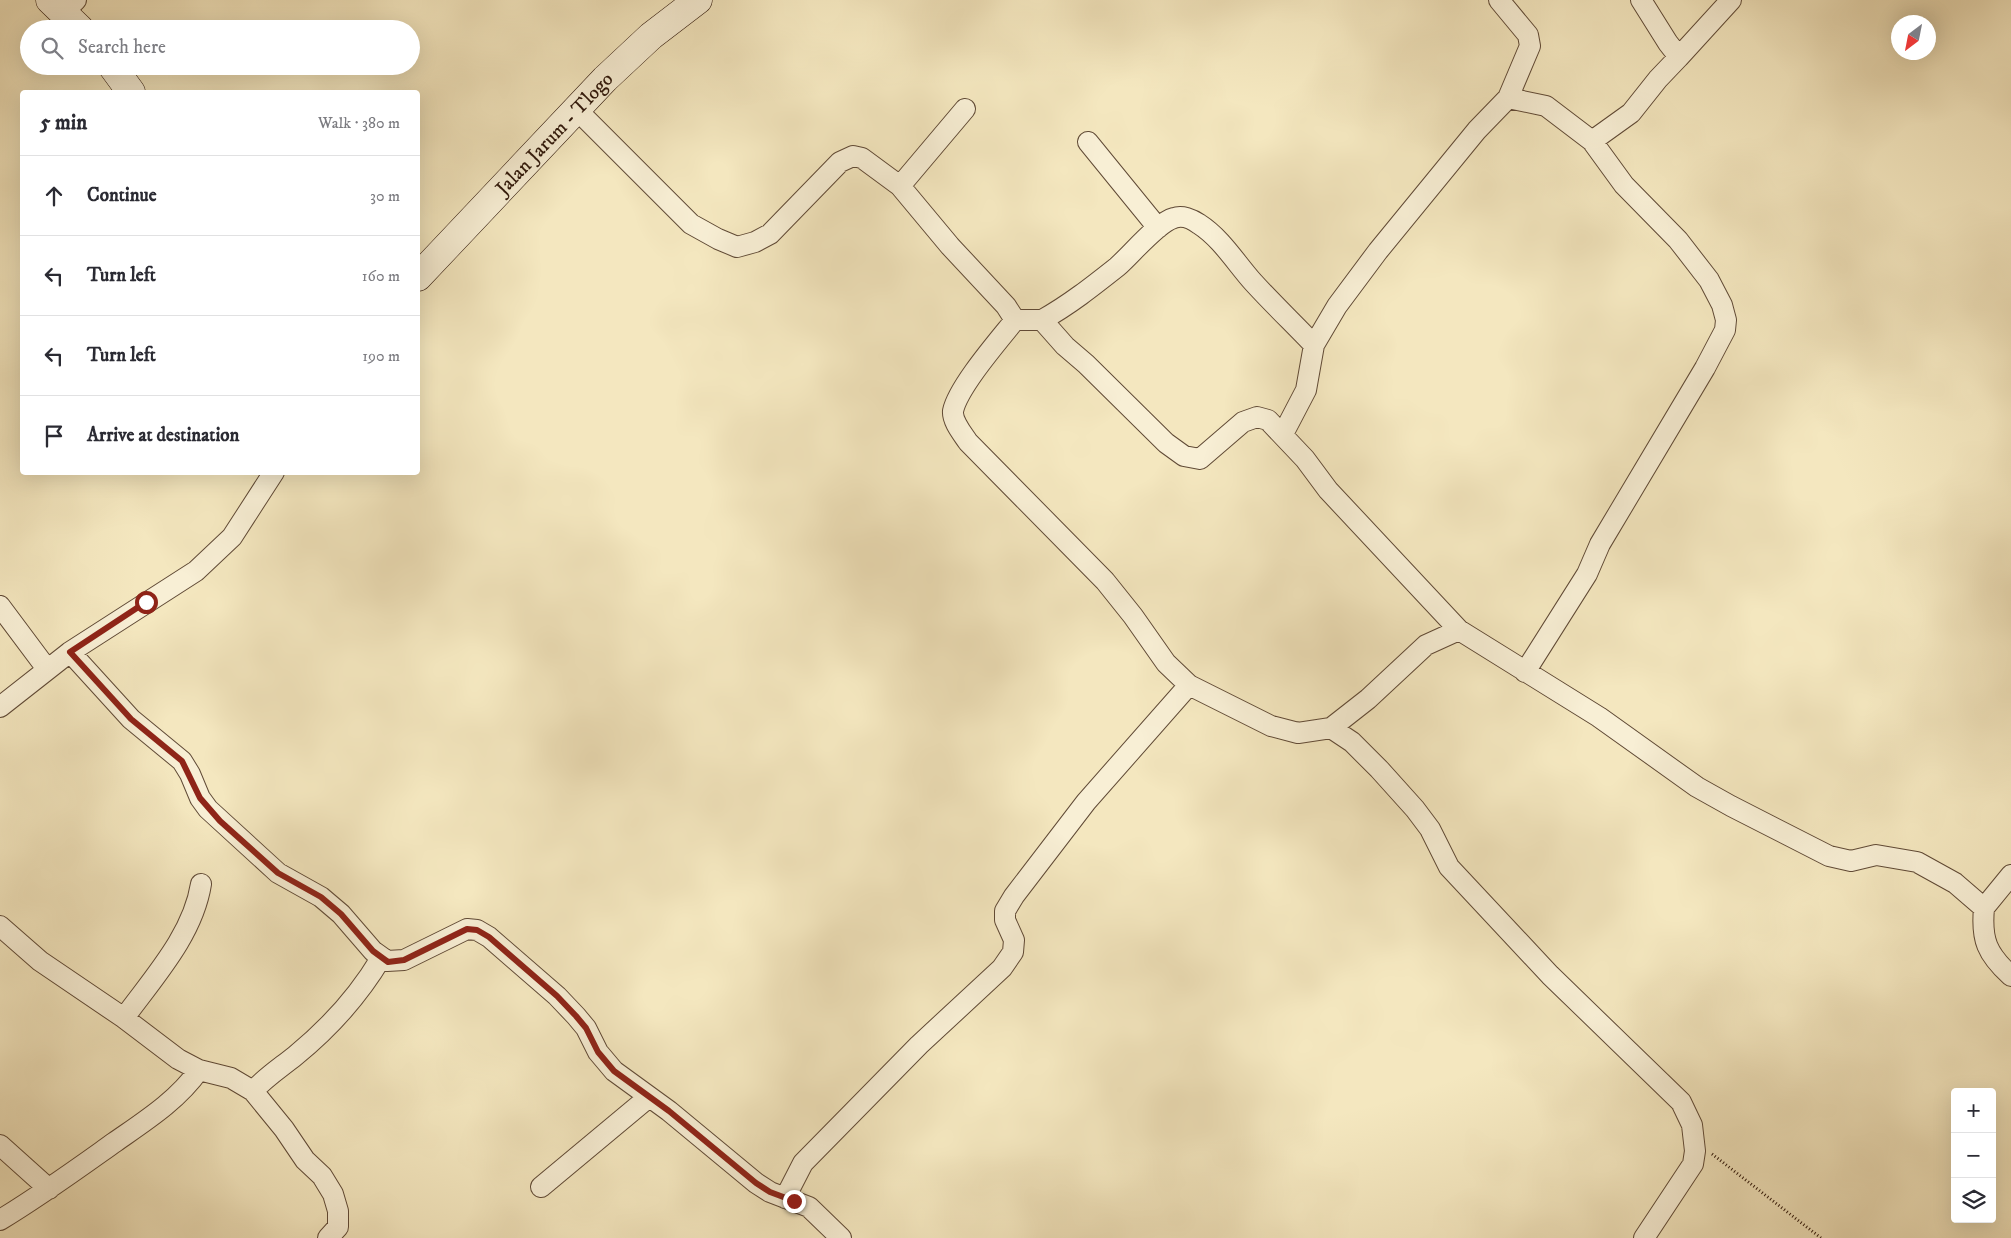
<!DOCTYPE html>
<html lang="en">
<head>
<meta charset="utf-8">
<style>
	:root { --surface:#fff; --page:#f7f7f7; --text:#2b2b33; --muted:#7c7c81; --line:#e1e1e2 }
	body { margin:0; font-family:"IM FELL DW Pica",serif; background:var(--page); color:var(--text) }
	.controls { position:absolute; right:15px; bottom:15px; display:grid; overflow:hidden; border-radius:5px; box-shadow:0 5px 20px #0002 }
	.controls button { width:45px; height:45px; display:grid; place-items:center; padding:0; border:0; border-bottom:1px solid var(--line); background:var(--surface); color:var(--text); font:25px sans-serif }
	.compass { position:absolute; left:1891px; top:15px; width:45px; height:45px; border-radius:50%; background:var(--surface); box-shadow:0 5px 20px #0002; rotate:212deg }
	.stop { position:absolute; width:15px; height:15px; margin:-11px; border:4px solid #8f2418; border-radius:50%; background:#fff }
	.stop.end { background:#8f2418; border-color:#fff; box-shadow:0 1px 5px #0008 }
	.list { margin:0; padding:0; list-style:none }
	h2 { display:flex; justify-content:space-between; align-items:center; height:65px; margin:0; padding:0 20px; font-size:21px }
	h2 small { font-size:16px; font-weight:400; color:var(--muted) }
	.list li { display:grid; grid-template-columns:32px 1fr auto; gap:15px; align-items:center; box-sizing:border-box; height:80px; padding:0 20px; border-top:1px solid var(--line) }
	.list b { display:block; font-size:19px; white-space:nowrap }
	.list em { font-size:16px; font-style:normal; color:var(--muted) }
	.icon { flex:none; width:28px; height:28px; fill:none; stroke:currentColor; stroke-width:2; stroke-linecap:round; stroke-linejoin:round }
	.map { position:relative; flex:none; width:2011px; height:1238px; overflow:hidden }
	.search { position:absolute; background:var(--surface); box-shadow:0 5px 20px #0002; left:20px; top:20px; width:400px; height:55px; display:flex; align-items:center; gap:12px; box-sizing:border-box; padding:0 18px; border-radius:28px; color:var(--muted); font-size:19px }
	.panel { position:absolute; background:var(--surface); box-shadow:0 5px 20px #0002; left:20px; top:90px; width:400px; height:385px; border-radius:5px }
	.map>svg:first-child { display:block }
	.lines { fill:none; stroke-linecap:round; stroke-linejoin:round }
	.street-casing { stroke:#604a36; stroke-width:22 }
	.secondary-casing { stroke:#2e1609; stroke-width:29 }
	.path { stroke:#2e1609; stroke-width:3; stroke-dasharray:1 2.5; stroke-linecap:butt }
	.street { stroke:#f8efd5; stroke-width:20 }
	.secondary { stroke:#f8efd5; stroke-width:28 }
	.route { stroke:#8f2418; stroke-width:6 }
	.labels { text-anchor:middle; stroke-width:4; stroke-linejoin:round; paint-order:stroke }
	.street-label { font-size:20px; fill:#2e1609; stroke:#f8efd5 }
</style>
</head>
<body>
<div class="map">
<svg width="2011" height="1238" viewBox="0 0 2011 1238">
	<rect width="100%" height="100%" fill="#f4e7bf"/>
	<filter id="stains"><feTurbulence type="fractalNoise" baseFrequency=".004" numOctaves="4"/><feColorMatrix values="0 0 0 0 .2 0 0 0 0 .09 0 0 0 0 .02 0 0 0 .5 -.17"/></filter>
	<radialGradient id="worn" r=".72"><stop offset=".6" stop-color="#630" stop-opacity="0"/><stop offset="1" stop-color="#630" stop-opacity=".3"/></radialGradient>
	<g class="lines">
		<defs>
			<path id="street" d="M1499,0L1528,35L1530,46L1508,98L1546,106L1592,141L1624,185L1678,240L1709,280L1722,305L1726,320L1725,330L1705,368L1600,544L1587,574L1525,672
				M63,13L76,0
				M1679,57L1731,0
				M577,110L691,224L718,239L737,247L755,242L770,234L840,162L853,156L862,158L900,186L950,246L1006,306L1015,320
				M1592,141L1631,113L1658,79L1679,57L1668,43L1641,0
				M1088,142L1158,228
				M900,186L965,109
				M1015,320H1042L1065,346L1086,364L1166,443L1184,456L1200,459L1243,422L1257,417L1268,420L1305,459L1328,490L1459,630L1599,717L1697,787L1731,806L1829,856L1851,861L1876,855L1917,862L1955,883L1984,908C1981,940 1987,954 2011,976
				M1015,320C999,340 958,387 953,411C952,421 962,433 968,442L1105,581L1133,616L1166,663L1189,685L1271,726L1298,733L1331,728L1368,699L1426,645L1459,630
				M1042,320C1069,305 1093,286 1117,267C1131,255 1158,222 1174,218C1182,215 1192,219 1199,224C1221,238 1236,263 1253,282C1273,304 1294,324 1314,345
				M1283,434L1306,390L1314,345L1337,306L1378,251L1477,130L1508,98
				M0,606L47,669
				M70,652L131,719L182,761L190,774L200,798L208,809L278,873L321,897L341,914L373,951L387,961L404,960L467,929L477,930L489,937L557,996L576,1016L586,1028L598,1052L614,1071L669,1111L756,1183L770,1192L809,1207L841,1238
				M0,707L70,652L196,571L232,537L274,472
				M1331,728L1352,742L1379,769L1415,809L1430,829L1449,867L1550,975L1681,1102L1692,1125L1695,1151L1693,1164L1644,1238
				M1984,908L2011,875
				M0,926L40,961L124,1018L178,1059L199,1070L231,1078L253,1091L284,1129L305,1160L322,1176L333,1194L338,1211V1227L328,1238
				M124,1018C153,978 193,935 201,884
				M253,1091C266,1077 280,1068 295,1056C328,1029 359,995 381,958
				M0,1145L49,1189
				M541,1187L649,1097
				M785,1198L803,1163L919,1045L1002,968L1013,952L1014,940L1005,920V911L1014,896L1086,802L1189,685
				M0,1220C40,1196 77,1169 115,1142C145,1121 177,1101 199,1070"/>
			<g id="secondary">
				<path d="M50,0L80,29"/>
				<path d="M112,66L131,92"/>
				<path id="s1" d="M418,277L605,79L651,36L698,0"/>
			</g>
		</defs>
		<!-- street casing -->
		<use href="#street" class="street-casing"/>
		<!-- secondary casing -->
		<use href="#secondary" class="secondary-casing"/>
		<!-- path -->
		<path class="path" d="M1712,1154L1821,1238"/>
		<!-- street -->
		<use href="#street" class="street"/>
		<!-- secondary -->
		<use href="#secondary" class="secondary"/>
	</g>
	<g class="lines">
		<!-- route -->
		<path class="route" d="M146,602L70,652L131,719L182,761L200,798L220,821L278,873L321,897L341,914L373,951L388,962L404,960L467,929L477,930L489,937L557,996L576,1016L586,1028L598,1052L614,1071L669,1111L756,1183L770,1192L794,1201"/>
	</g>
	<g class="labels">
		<!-- street labels -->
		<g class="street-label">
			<text dy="7" stroke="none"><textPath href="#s1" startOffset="198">Jalan Jarum - Tlogo</textPath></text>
		</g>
	</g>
	<rect width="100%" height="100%" filter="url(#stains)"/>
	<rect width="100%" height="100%" fill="url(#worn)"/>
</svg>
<div class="controls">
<button>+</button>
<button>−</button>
<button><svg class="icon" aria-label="layers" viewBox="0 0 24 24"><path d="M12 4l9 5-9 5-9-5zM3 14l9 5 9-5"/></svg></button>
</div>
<svg class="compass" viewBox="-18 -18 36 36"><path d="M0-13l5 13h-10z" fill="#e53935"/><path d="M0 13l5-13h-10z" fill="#7c7c81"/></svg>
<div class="stop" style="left:146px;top:602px"></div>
<div class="stop end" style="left:794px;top:1201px"></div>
<div class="search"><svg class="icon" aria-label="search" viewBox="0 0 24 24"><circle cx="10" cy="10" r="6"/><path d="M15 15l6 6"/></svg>Search here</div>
<section class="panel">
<h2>5 min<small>Walk · 380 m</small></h2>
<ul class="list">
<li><svg class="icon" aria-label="ahead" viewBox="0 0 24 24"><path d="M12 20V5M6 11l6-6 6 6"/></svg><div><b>Continue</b></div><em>30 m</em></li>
<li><svg class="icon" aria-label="left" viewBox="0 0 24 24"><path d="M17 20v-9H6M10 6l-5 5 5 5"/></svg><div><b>Turn left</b></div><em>160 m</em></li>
<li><svg class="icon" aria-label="left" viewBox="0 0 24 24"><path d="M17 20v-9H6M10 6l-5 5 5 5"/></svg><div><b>Turn left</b></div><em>190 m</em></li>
<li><svg class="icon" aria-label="arrive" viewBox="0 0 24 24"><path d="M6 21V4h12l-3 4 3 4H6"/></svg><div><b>Arrive at destination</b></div></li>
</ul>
</section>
</div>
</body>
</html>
